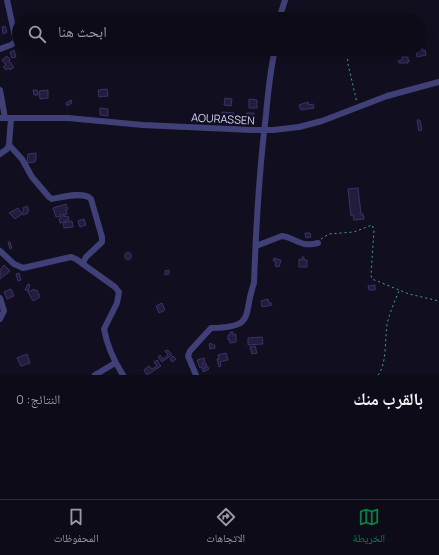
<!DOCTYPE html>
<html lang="ar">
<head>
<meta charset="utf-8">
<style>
	:root { --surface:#0d0b17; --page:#161420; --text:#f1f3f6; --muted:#9a9ba1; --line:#2d2b36; --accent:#0b8043 }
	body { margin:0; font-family:Manrope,"Noto Naskh Arabic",sans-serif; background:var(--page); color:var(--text); direction:rtl }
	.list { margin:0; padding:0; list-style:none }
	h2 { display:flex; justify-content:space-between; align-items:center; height:52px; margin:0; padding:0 16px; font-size:17px }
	h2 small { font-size:13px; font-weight:400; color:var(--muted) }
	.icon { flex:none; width:22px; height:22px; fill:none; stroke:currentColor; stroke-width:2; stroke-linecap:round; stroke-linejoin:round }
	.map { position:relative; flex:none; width:439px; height:375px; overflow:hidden; direction:ltr }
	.search { position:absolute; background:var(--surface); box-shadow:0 2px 10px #0003; left:12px; right:12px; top:12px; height:44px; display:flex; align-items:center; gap:10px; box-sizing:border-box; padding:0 14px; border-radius:22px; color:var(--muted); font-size:15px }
	.sheet { height:124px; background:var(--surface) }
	nav { display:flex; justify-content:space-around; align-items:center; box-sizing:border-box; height:56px; border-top:1px solid var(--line); background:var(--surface); font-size:11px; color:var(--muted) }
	nav a { display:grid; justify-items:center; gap:2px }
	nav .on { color:var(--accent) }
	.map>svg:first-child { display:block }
	.building { fill:#221d3d; stroke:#3a3267 }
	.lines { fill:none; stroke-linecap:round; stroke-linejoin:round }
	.path { stroke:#3ca498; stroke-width:1; stroke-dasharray:2 3; stroke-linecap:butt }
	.minor { stroke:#404078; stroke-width:6 }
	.labels { text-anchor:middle; stroke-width:4; stroke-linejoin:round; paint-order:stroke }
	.street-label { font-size:11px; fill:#d5d2f9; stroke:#110f1f }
</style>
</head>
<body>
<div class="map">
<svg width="439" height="375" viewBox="0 0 439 375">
	<rect width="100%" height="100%" fill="#110f1f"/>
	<!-- building -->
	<path class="building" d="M75,13L77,19H72L71,14Z
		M260,13H263L264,19H260Z
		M66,14L67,18L61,19L60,15Z
		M5,26L7,32L3,34L2,27Z
		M422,48L423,51L425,50L426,55L417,57L416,52H418L417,49Z
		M385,49H393V53H396V55H386Z
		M14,50L16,57L12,58L10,52Z
		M7,56L10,59L9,61L14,67L10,70L9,68L6,70L3,67L6,65L2,60Z
		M402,57H408V60L410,61H408V63H399L398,61L402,60Z
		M107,89L108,96L99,97L98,90Z
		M33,90H37L38,95H34Z
		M48,90V98L40,99L39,91Z
		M225,98L232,99L231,106L224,105Z
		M249,99L257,100V108H249Z
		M71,100L72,103L67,106L66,103Z
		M308,102L309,105L313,104L314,108L301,110L299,105Z
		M100,108L108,109V116L100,115Z
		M222,112L234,113L233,121L222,120Z
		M247,113H254L253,123L246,122Z
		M417,120H420L422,130L419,131Z
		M36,153V160H35V162L27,163L28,154Z
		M358,188L361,214H363L364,219L354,220L353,215L351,216L348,189Z
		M66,204L68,209L66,210L67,214L60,215L61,216L56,217L53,208Z
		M27,206L29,211L27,212L28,213L23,215V208Z
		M18,208L22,214L15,219L9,213Z
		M64,215L65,217L68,216L69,220L60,223L59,219Z
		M84,219L86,225L80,227L78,221Z
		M72,221L73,227L64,228L63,223Z
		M305,233H310L311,237L306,238Z
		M8,242H10L12,248L10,249Z
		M124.5 256a3.5 3.5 0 1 1 7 0a3.5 3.5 0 1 1-7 0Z
		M302,257H304V260H307V267H299V259L302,260Z
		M274,258L281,260L279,267L275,266L276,261H273Z
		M4,265L10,271L0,279V270Z
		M169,270V274L165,275V271Z
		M19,273L21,280L18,281L16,274Z
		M28,284L30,285L28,291L25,290Z
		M375,285V290H369L368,286Z
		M11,289L14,296L7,299L4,292Z
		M34,289L35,291L37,290L40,297L33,301L28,292Z
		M268,299L269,303H271L272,305L262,307L261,301Z
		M162,303L165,310L159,313L156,306Z
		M230,332H233V335L236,334V342L230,343V340H228V335H230Z
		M262,337L263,344L248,345V338Z
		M211,343L212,345H215V348L210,349L209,344Z
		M255,346L257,353L252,354L250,347Z
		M168,350L172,355L162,362L158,357L160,355L163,359L168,355L165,351Z
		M226,353L228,360L220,362L221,366L219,367L217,359H219L218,355Z
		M27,354L30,363L21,366L17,358Z
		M173,356L176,359L172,362L170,359Z
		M204,358L205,362L202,363L203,365L206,363L207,366L200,368L197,360Z
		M157,360L161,366L147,375L144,370L149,366L152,369L157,366L154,362Z
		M208,367L209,369L203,372L202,369Z"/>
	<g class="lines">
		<!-- path -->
		<path class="path" d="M347,49L348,64L357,103
			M321,239L329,234L354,232L372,225L374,230L371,275L372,279L409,294L439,301
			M378,375C388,362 384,335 388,320C391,310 395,300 399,291"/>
		<!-- minor -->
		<path class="minor" d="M279,19L285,0
			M0,49L11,45L16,41L7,0
			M0,90L5,118
			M0,118H68L143,125L252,130H273L299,127L322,121L387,96L439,82
			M9,145L22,159L32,177L49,197L52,199C62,197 84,191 91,199L102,237V242L86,257L83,263
			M0,154L7,149L9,145L11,118
			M256,246L282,236C296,238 301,248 318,243
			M0,251L14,264L23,268L71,257L76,259L115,287L119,292L117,303L104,329C107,345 114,361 123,375
			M0,298L4,311L0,319
			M95,375L115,363
			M196,375L188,356L190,351L211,328C257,327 242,316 254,283C256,227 259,171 266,115C268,92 270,72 275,49"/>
	</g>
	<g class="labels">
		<!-- street labels -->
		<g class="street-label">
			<text transform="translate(223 119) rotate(3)" y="4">AOURASSEN</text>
		</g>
	</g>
</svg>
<div class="search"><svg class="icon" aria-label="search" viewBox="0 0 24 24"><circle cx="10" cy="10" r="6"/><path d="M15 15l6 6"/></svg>ابحث هنا</div>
</div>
<section class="sheet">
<h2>بالقرب منك<small>النتائج: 0</small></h2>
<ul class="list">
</ul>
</section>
<nav>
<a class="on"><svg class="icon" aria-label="map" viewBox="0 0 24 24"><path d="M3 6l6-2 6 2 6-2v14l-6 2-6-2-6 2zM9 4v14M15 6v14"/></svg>الخريطة</a>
<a><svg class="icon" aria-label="directions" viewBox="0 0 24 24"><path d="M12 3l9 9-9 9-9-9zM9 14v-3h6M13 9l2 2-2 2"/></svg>الاتجاهات</a>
<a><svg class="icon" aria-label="saved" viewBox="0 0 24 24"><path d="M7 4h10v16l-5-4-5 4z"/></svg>المحفوظات</a>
</nav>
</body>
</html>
